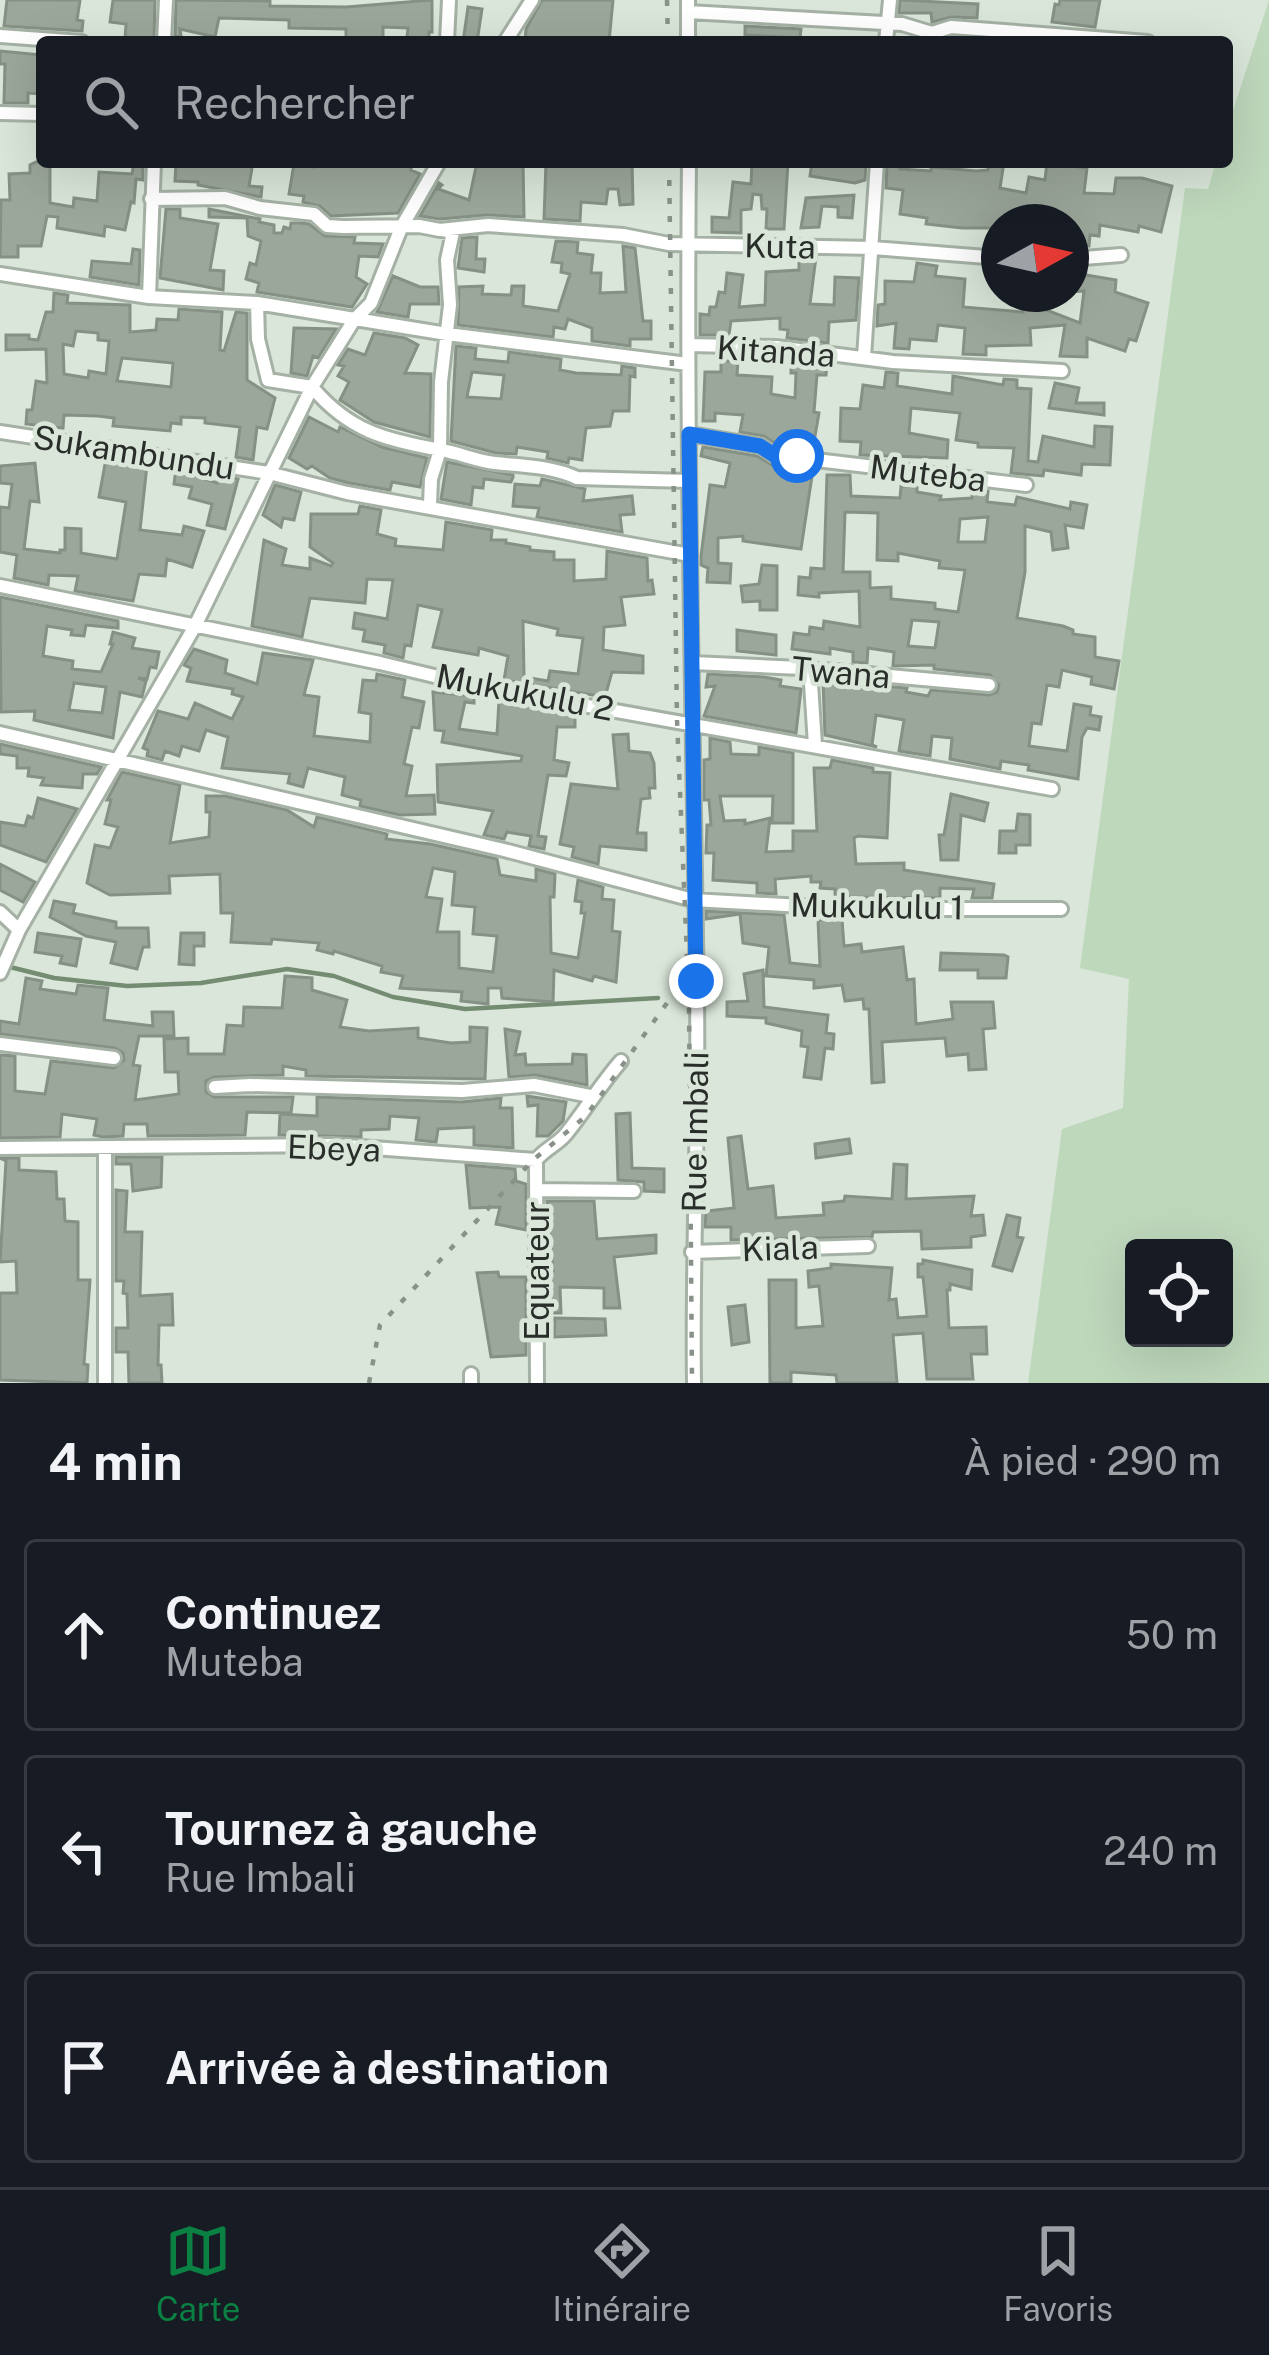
<!DOCTYPE html>
<html lang="fr">
<head>
<meta charset="utf-8">
<style>
	:root { --surface:#171b24; --page:#242831; --text:#f1f3f6; --muted:#9ea1a6; --line:#363941; --accent:#0b8043 }
	body { margin:0; font-family:"Public Sans",sans-serif; background:var(--page); color:var(--text) }
	.controls { position:absolute; right:36px; bottom:36px; display:grid; overflow:hidden; border-radius:12px; box-shadow:0 12px 48px #0002 }
	.controls button { width:108px; height:108px; display:grid; place-items:center; padding:0; border:0; border-bottom:3px solid var(--line); background:var(--surface); color:var(--text); font:60px sans-serif }
	.compass { position:absolute; left:981px; top:204px; width:108px; height:108px; border-radius:50%; background:var(--surface); box-shadow:0 12px 48px #0002; rotate:82deg }
	.stop { position:absolute; width:36px; height:36px; margin:-27px; border:9px solid #1a73e8; border-radius:50%; background:#fff }
	.stop.end { background:#1a73e8; border-color:#fff; box-shadow:0 3px 12px #0008 }
	.list { margin:0; padding:0; list-style:none }
	h2 { display:flex; justify-content:space-between; align-items:center; height:156px; margin:0; padding:0 48px; font-size:51px }
	h2 small { font-size:39px; font-weight:400; color:var(--muted) }
	.list li { display:grid; grid-template-columns:78px 1fr auto; gap:36px; align-items:center; box-sizing:border-box; height:192px; margin:0 24px 24px; padding:0 24px; border:3px solid var(--line); border-radius:12px }
	.list b { display:block; font-size:45px; white-space:nowrap }
	.list p { margin:0; font-size:39px; white-space:nowrap; color:var(--muted) }
	.list em { font-size:39px; font-style:normal; color:var(--muted) }
	.icon { flex:none; width:66px; height:66px; fill:none; stroke:currentColor; stroke-width:2; stroke-linecap:round; stroke-linejoin:round }
	.map { position:relative; flex:none; width:1269px; height:1383px; overflow:hidden }
	.search { position:absolute; background:var(--surface); box-shadow:0 12px 48px #0002; left:36px; right:36px; top:36px; height:132px; display:flex; align-items:center; gap:30px; box-sizing:border-box; padding:0 42px; border-radius:12px; color:var(--muted); font-size:45px }
	.sheet { height:804px; background:var(--surface) }
	nav { display:flex; justify-content:space-around; align-items:center; box-sizing:border-box; height:168px; border-top:3px solid var(--line); background:var(--surface); font-size:33px; color:var(--muted) }
	nav a { display:grid; justify-items:center; gap:6px }
	nav .on { color:var(--accent) }
	.map>svg:first-child { display:block }
	.green { fill:#bed8bc; fill-rule:evenodd }
	.lines { fill:none; stroke-linecap:round; stroke-linejoin:round }
	.stream { stroke:#748d72; stroke-width:4.5 }
	.building { fill:#9ca79b; stroke:#869185; stroke-width:3; fill-rule:evenodd }
	.minor-casing { stroke:#a5b1a4; stroke-width:18 }
	.minor { stroke:#fff; stroke-width:12 }
	.rail { stroke:#899289; stroke-width:4.5; stroke-dasharray:6 12; stroke-linecap:butt }
	.route { stroke:#1a73e8; stroke-width:15 }
	.labels { text-anchor:middle; stroke-width:9; stroke-linejoin:round; paint-order:stroke }
	.street-label { font-size:33px; fill:#2a2e2a; stroke:#dae6d9 }
</style>
</head>
<body>
<div class="map">
<svg width="1269" height="1383" viewBox="0 0 1269 1383">
	<rect width="100%" height="100%" fill="#dae6d9"/>
	<!-- green -->
	<path class="green" d="M1269,0V1383H1028L1062,1129L1123,1108L1129,979L1080,968L1185,188L1208,189L1216,162H1227V129ZM1134,1248H1224V1338H1134Z"/>
	<g class="lines">
		<!-- stream -->
		<path class="stream" d="M6,966L54,978L127,986L201,983L287,969L334,976L393,997L465,1009L658,998"/>
	</g>
	<!-- building -->
	<path class="building" d="M7,0H80L77,20L83,21L82,31L4,26Z
		M113,0H155L154,41L125,39L126,24L110,22Z
		M176,0L270,1V6L346,7L432,0V32H429V39L407,37L408,28L383,27V42H346V29L289,28V20L219,18L215,37L180,29L181,36L175,37Z
		M542,0H613L609,42H525L526,29Z
		M900,0L978,4L977,18L951,17L932,22L931,13H899Z
		M1060,0H1100L1095,27L1052,22L1055,4L1059,5Z
		M468,7L482,9L477,42H463Z
		M745,26L801,29L800,38L745,35Z
		M0,51L42,55V94L28,93V103H4L5,64H0Z
		M36,162H50V203L73,207L74,198L97,201L99,172L132,174L134,162L143,163V180L136,179L134,203L131,202L125,230L105,226L104,236L57,228L58,217L47,216L41,246H18V257H0L1,200H10L9,174L30,173V165Z
		M176,162H253L249,186L262,187L261,197L198,185V182L175,181Z
		M313,162H412L411,170L420,174L398,213L331,216L320,206L303,202L304,196L289,194L294,164L313,167Z
		M477,162H523L524,217L487,215L440,219L420,216L439,183L442,185L438,189L469,200Z
		M546,162H632L633,204L620,205L618,189H608L606,204L581,202L580,221L544,219Z
		M752,162H788L784,229H766L767,209H762L761,195L753,194L751,209L741,210V233L712,232V217L729,218L733,182L751,184Z
		M812,162H866L865,180L855,183L810,176Z
		M887,162H900V169L931,171V167L976,171L988,170L989,162H1004L1000,188L1026,193L1029,177L1045,180L1047,162H1073L1072,166L1087,168L1084,193L1114,194L1116,178H1142L1172,186L1161,232L1139,226L1138,232L1100,225L1099,236L1090,235L1089,246L1071,243V222L999,221V228H962L926,224L927,218L900,214L903,190L886,188Z
		M854,195L852,218L838,217V207L822,206L819,227L801,228L806,198Z
		M166,209H180V218L218,224L210,270L224,271L223,290L160,278Z
		M209,209L260,219L259,222L274,225V233H282L284,227L290,229L291,223H300L309,224L325,236L355,237L354,243L383,244L378,257L359,256L356,277L367,284L352,307L257,292L259,283L246,279L250,263L256,265L261,241L248,236L247,218L209,217Z
		M477,237L476,259H485L484,272L458,268L462,238Z
		M556,241L578,242L577,253L593,255L591,273H601L600,293L626,292L623,246L635,248L643,321H651V339H630V346L592,341V328L568,319L565,329L554,327L553,337L458,325L459,287L483,286L482,294L511,295L512,286H524L523,306L558,311L570,274L561,272L562,263L552,262Z
		M133,249L140,250L139,285L90,277L92,261L131,264Z
		M799,257H816L810,304L834,305L835,277L859,278L856,320L829,322L828,343L787,338L788,330L780,329V318L731,321L729,335H700V314L709,315L710,307H716L719,292L725,293L727,273L743,275L739,307L765,305L766,272L799,270Z
		M917,263L937,266L935,276L965,279L963,307L1023,312V301L1080,323L1084,291L1071,292V269L1085,268L1086,275L1116,280L1115,292L1148,303L1136,341L1129,339L1125,351L1087,338V357L1060,356L1065,325L1030,328L1031,345L986,346V355L963,354L965,328L938,325L936,341L910,339L909,349L894,348L896,323L877,326L878,305L885,304V281L914,282Z
		M393,276L420,287H438L439,304H410L408,317L377,312Z
		M54,293L68,295L67,303L130,305V332L156,330L157,319L178,320L179,309L222,312L220,350L224,351L236,312L247,313V380L275,398L267,429L257,427L253,460L236,457L240,427L205,423V418L181,417V424L171,423L170,431L113,426L114,418L98,416L64,415L63,428L26,424L27,410H32L36,381L47,383L46,349L6,350V335H29V339L38,340L46,312H53ZM76,331L98,333V340L109,341L106,374L89,371L88,378L64,374L63,344L73,346ZM122,358L173,363L171,387L117,381Z
		M294,328L336,329L318,358L313,356L307,376L291,373Z
		M374,333L405,338L418,345L405,373L431,374L430,437L374,422L340,400L349,382L338,376L344,366L338,365L348,349L365,355Z
		M456,346L476,348L475,359L508,362L509,352L561,359L560,370L576,373L621,375L622,366L635,368V377L630,376L629,411H613L610,426L586,428L582,460L569,458L568,463L547,458L548,452L517,447L516,454L496,453L451,441ZM472,372L504,375L501,399L467,397Z
		M791,360L827,364L826,375H817L814,412L819,413L815,436L794,432L792,447L778,445L764,436L740,432L743,415L715,413V421H703L705,372H721V361H738L737,375L772,377L771,394L795,398L796,373H791Z
		M886,372L898,373L897,386L952,394L953,376L1003,385L1004,379L1017,380V388L1031,389L1028,461L1038,462L1043,436L1094,447L1095,426L1112,427L1110,465L1082,464L1081,475L1044,470L1043,476L1011,473L1014,448L978,447V443L956,440L960,413L911,408L909,433L948,440L947,458L860,455L861,442L840,441L841,408L860,409L863,385L884,388Z
		M1055,383L1079,388L1076,403H1104V415L1049,408Z
		M309,417L338,432L340,427L382,447L427,458L420,487L392,482L390,490L349,483L330,478L312,466L307,469L289,458Z
		M703,447L757,456L772,465L812,476L801,549L743,541V536L718,538V563L731,564L730,583L707,582L708,568L701,565V556L710,485L725,487L730,463L701,456Z
		M106,459L147,465L140,530L182,535L184,526L204,531L192,567L167,559L165,576L139,574L133,601L75,591L78,576L49,575L48,585L14,578L17,555L0,552V507L9,508L12,484L0,483V466L35,463L39,502L30,501L24,549L60,553V550H65V528L81,529V553L117,559L126,502L99,497Z
		M447,462L513,475V477L511,482L484,479L483,488L473,487L471,505L441,499Z
		M176,469L217,483L218,476L238,479L225,529L207,525L212,504L189,498L192,487L174,484Z
		M827,475H850L851,496L900,498L901,486L917,487V492L941,496L940,500L972,498V489L988,491L987,502L1015,505L1017,497L1070,509L1071,502L1087,505L1083,528L1065,525L1068,548L1053,550L1051,532L1025,526V572L1017,618L1063,626L1073,630V634L1095,637V657L1119,661L1114,689L1091,684L1092,677L1062,670L1059,687L1047,685L1041,724L1032,723L1029,746L1067,751L1074,704L1091,707L1090,715L1101,717L1099,730L1087,728L1082,737L1078,779L1028,770L1029,765L1001,761L1000,769L950,759L952,738L932,736L930,756L899,751L904,720L876,715L872,745L877,747L825,735L823,681L907,688L906,692L928,696L931,690L989,695L997,692L999,685L990,675L934,669V665L893,666L894,652L868,648L867,663L853,662V652L830,648V654L792,649L794,633L809,635L810,627L823,629L824,621L860,627L859,591L819,593V597L798,595L799,577L810,578L811,568L824,569ZM845,512L878,513L877,560L898,561V553L940,561L939,568L965,570L958,612L935,609V603L891,599V587L870,588V572H843ZM988,517L985,542H958L960,519ZM912,620L939,622L935,648L908,646Z
		M542,479L585,489L583,501L632,496L634,514L620,515L622,532L537,517L539,508L513,506L515,484L540,486Z
		M275,485L301,492L294,520L283,518L281,527L263,515Z
		M360,506L381,510L377,534L396,539L395,546L443,550L446,522L492,530L491,540H506V543L530,547V550L554,552V560H574V581L606,579L607,551L647,558L648,581L652,580L654,594L621,597L625,625L604,627L603,650L643,656V673L612,672L605,697L504,680L508,656L479,648L478,655L433,647L442,610L418,605L411,646L405,645L403,658L384,653L385,645L363,641L365,630L353,628L355,613L387,619L393,580L367,579L365,603L310,598L302,637L252,626L264,540L286,549L282,565L310,569V558L331,566L333,563L310,547L311,514H358ZM523,621L558,629L557,635L583,638L578,674L550,671L548,681L524,677Z
		M762,565L777,566V610H760V601L743,602L741,586L759,584Z
		M0,597L118,621V628L86,625L84,636L71,635L72,630L47,626L43,656L73,661L72,669L101,672L113,644H110L113,632L135,638L132,648L159,652L156,668L150,667L147,679L138,678L146,681L142,697L120,692L113,738L34,720L35,711L1,712ZM74,683L106,687L102,713L69,710Z
		M737,630L776,635V655L737,651Z
		M194,649L227,660L225,673L257,684L263,653L313,660L304,695L319,697L314,736L370,742L371,714L359,712L363,680L376,681L377,674L405,680L402,697L424,702L419,728L412,727L404,764L412,766L406,796L434,795L435,814L400,815L360,806L361,800L342,795L345,777L308,768L303,787L288,783L290,774L222,768L228,737L206,730L199,751L182,746L179,756L165,751L162,760L147,756L148,750L143,748L158,711L188,719L195,703L232,719L243,697L232,694L233,689L187,681L191,668L184,665Z
		M708,674L764,677L781,680L780,686L801,689L796,733L704,716L715,686L706,687Z
		M433,692L474,696V703L465,702L459,729L497,734L499,701L585,716H575V727H557L554,760L569,763L566,776L548,775L538,836L546,837L544,849L529,846L531,836L507,832L504,839L484,835L493,811L438,802L437,765L521,761L522,756L442,742L444,731L435,730Z
		M628,734L629,751L650,753L654,763L655,788H649L650,798L641,799L637,833H646V850L600,846L598,864L572,857L574,847L560,844L571,784L618,789L613,735Z
		M710,738L730,742L731,754L759,755V747L793,753V823H772L773,796H720L724,821L745,820V824L770,818L766,852L793,851V831H817L814,768H830L832,760L873,768V772L890,773L887,838L858,836L854,838L856,864L904,863V870L994,884L992,898H972L974,889L940,888V898L835,897V889L820,888L821,882H811V876L775,879L776,894L757,893V883L713,880L714,853H706L707,825H711L709,800H704V760L710,759Z
		M0,744L101,767L97,774H83L82,788L41,785L44,778L28,776L29,768H17V756L0,754Z
		M122,772L180,785L170,843L209,837L210,812H206V796H225L287,810L314,827L317,817L387,834L386,839L430,844L497,859L500,875L536,881V869L555,874L554,897H550L551,953L578,958L585,913H581L582,902L575,901L578,880L603,887L602,899L614,900L612,931L620,932L616,982L594,976L592,981L554,970L553,1002L502,998L501,988H488V1004L461,1001L462,992L400,988L403,976L381,972L382,966L334,951L333,954L317,950L319,943L272,939L271,944L231,942L233,913H221L220,874L169,876L170,893L110,895L87,883L95,845L110,848L118,827L105,824L111,800H107ZM433,868L455,872L452,905L475,907L473,934L497,936L493,972L459,968V932H437L442,899L426,897Z
		M951,794L988,803L984,821L961,815L958,860H941L939,835H944Z
		M38,798L77,809L46,862L0,845V822L25,826L28,816L33,818Z
		M1018,814L1030,815V845H1016V853H999L1000,831H1016Z
		M0,864L35,882L23,902L0,890Z
		M54,901L75,905L73,913L116,922V928H148L149,947H143L137,969L111,963L116,942L86,936L50,917Z
		M706,911L784,915L790,963L820,966L818,920L842,919L844,946L861,944L862,952L903,947L907,980L914,979L916,1024L953,1019L951,1002H993L995,1028L983,1029L986,1069L969,1070L968,1054L947,1056L945,1038L882,1042L884,1082L872,1083L869,1009H864L863,999L845,1001L842,985L814,988V980L766,976L769,947L743,943L740,914L706,919Z
		M38,933L81,939L76,966L60,963L62,956L35,952Z
		M181,933H204V946H194V965L179,964Z
		M941,953L1004,955L1008,957L1006,978H978V970H940Z
		M763,970L764,1007L828,1015L826,1033L834,1034L833,1049L825,1048L821,1079L804,1077L808,1047L801,1046L802,1031L766,1023V1018L727,1016V1002L748,1001L744,974Z
		M285,976L312,978V990L347,1000L340,1027L369,1031L418,1028V1038L451,1043L470,1042V1027L487,1028L485,1079L306,1076V1070L283,1066V1075L214,1077L206,1081V1092L214,1097H293L291,1113L247,1112L245,1135L148,1136L147,1124H124L123,1136L103,1137L94,1135L97,1119L62,1114L60,1137L0,1138V1055L15,1056V1091L45,1094L51,1061L114,1068L124,1060L123,1053L115,1048L0,1034V1021L19,1024L26,978L42,981L40,989L76,994L78,985L108,988L104,1020L153,1026L152,1012H173L174,1036H139L133,1065L140,1066L135,1100L179,1094L178,1072H165L164,1039L188,1038V1054H224L227,1025L243,1026L244,1007L282,1008Z
		M505,1029L520,1032L515,1055L525,1054L526,1065L572,1064L573,1054L586,1055L587,1085L536,1075L509,1077Z
		M527,1096L566,1102L563,1121L548,1136H537L538,1105L528,1106Z
		M317,1097L462,1102L501,1098L500,1108H512L513,1148L474,1145V1127L438,1129L436,1142L416,1140L419,1118L390,1116L389,1129L361,1130V1137L279,1135L280,1114L317,1116Z
		M630,1113L632,1168L664,1169V1192L644,1191V1182L618,1180L616,1114Z
		M741,1136L748,1189L773,1186L776,1218L824,1215L823,1203L844,1201L845,1196L892,1199L894,1164L907,1165L906,1199L974,1196L971,1216L983,1215L985,1235L971,1237V1247L922,1249L921,1231L873,1232L872,1237L731,1240V1227H705L706,1211L734,1208L728,1138Z
		M849,1139L851,1153L816,1158L815,1144Z
		M116,1157H162L161,1187L133,1191L131,1164H116Z
		M0,1158H19V1170L56,1172L57,1199H64L65,1221L78,1222V1280H90L84,1364L88,1365L87,1383L0,1380V1293H17L16,1261L0,1262L6,1161Z
		M466,1165L515,1169L516,1181L526,1184V1230L496,1224L500,1207L470,1208Z
		M116,1190L127,1191L125,1232H142L140,1296L172,1294L173,1325H159L158,1365H161L162,1383H129L128,1352H116V1328H128L127,1294L123,1293L124,1281H116Z
		M547,1201H594L597,1239L656,1235V1253L614,1257L620,1308H604V1288L560,1287L561,1313H547V1271H553Z
		M1007,1215L1020,1218L1017,1237L1023,1238L1012,1271L993,1266Z
		M923,1260L972,1270L971,1289L950,1284V1290H947L949,1328L986,1327L987,1354H971L973,1379H927L923,1333L893,1335L897,1383H837L836,1375L791,1372V1383H770L769,1280H796V1328L823,1326L819,1286L809,1287L808,1271L831,1268V1264L892,1268L889,1300L896,1299L898,1318L927,1316L923,1277H918V1264H923Z
		M498,1272L499,1277H526V1355L491,1357L477,1273Z
		M745,1305L749,1342L732,1345L728,1307Z
		M555,1318L605,1319L606,1335L554,1337Z"/>
	<g class="lines">
		<defs>
			<path id="minor" d="M688,0V42
				M688,12L902,24L932,33L951,27L1148,42
				M0,36L82,42
				M164,42L166,0
				M447,42L449,0
				M505,42L532,0
				M886,42L890,0
				M0,113L42,114
				M689,162C686,441 693,721 697,1000C699,1128 692,1255 694,1383
				M151,199L225,198L260,208L314,214L327,226L343,227L419,226L440,230L488,225L623,235L669,244L873,248L999,258
				M1071,259L1121,255
				M0,274L149,297L257,303L447,334L688,364
				M149,297L154,162
				M257,303L258,339L268,380L312,387C349,431 385,440 441,450C459,453 477,461 495,463C523,466 551,466 577,478L689,481
				M689,345L776,347L893,362L1062,371
				M864,357L877,162
				M0,432L269,473L347,493L690,555
				M689,434L761,446L774,455L1026,485
				M430,505L431,479L440,450L441,382L450,305L447,260L453,232L442,230
				M0,586L380,663L476,686L1052,789
				M693,663L801,668L989,685
				M810,668L815,745
				M0,733L504,850L693,900L857,909H1061
				M0,912L19,930L0,973
				M19,930L195,626L312,387L354,320L371,303L401,228L439,162
				M0,1044L114,1058
				M215,1087L250,1085L462,1091L534,1085L590,1096
				M0,1148L332,1145L536,1160C545,1149 558,1144 566,1134C585,1110 601,1084 621,1061
				M536,1160L537,1383
				M537,1190L634,1191
				M692,1252L868,1246
				M471,1374V1383
				M105,1383V1148"/>
		</defs>
		<!-- minor casing -->
		<use href="#minor" class="minor-casing"/>
		<!-- minor -->
		<use href="#minor" class="minor"/>
		<!-- rail -->
		<path class="rail" d="M667,0L668,42
			M669,162L677,720L689,1004L692,1383
			M369,1383L380,1325L533,1160L586,1116L667,1003"/>
	</g>
	<g class="lines">
		<!-- route -->
		<path class="route" d="M696,981L689,434L760,446L774,455L797,456"/>
	</g>
	<g class="labels">
		<!-- street labels -->
		<g class="street-label">
			<text transform="translate(780 246) rotate(1)" y="12">Kuta</text>
			<text transform="translate(776 351) rotate(4)" y="12">Kitanda</text>
			<text transform="translate(134 452) rotate(9)" y="12">Sukambundu</text>
			<text transform="translate(928 473) rotate(7)" y="12">Muteba</text>
			<text transform="translate(841 672) rotate(5)" y="12">Twana</text>
			<text transform="translate(525 692) rotate(11)" y="12">Mukukulu 2</text>
			<text transform="translate(877 906) rotate(1)" y="12">Mukukulu 1</text>
			<text transform="translate(695 1132) rotate(-89)" y="12">Rue Imbali</text>
			<text transform="translate(334 1148) rotate(2)" y="12">Ebeya</text>
			<text transform="translate(780 1248) rotate(-2)" y="12">Kiala</text>
			<text transform="translate(537 1271) rotate(-90)" y="12">Equateur</text>
		</g>
	</g>
</svg>
<div class="controls">
<button><svg class="icon" aria-label="locate" viewBox="0 0 24 24"><circle cx="12" cy="12" r="6"/><path d="M12 2v4M12 18v4M2 12h4M18 12h4"/></svg></button>
</div>
<svg class="compass" viewBox="-18 -18 36 36"><path d="M0-13l5 13h-10z" fill="#e53935"/><path d="M0 13l5-13h-10z" fill="#9ea1a6"/></svg>
<div class="stop" style="left:797px;top:456px"></div>
<div class="stop end" style="left:696px;top:981px"></div>
<div class="search"><svg class="icon" aria-label="search" viewBox="0 0 24 24"><circle cx="10" cy="10" r="6"/><path d="M15 15l6 6"/></svg>Rechercher</div>
</div>
<section class="sheet">
<h2>4 min<small>À pied · 290 m</small></h2>
<ul class="list">
<li><svg class="icon" aria-label="ahead" viewBox="0 0 24 24"><path d="M12 20V5M6 11l6-6 6 6"/></svg><div><b>Continuez</b><p>Muteba</p></div><em>50 m</em></li>
<li><svg class="icon" aria-label="left" viewBox="0 0 24 24"><path d="M17 20v-9H6M10 6l-5 5 5 5"/></svg><div><b>Tournez à gauche</b><p>Rue Imbali</p></div><em>240 m</em></li>
<li><svg class="icon" aria-label="arrive" viewBox="0 0 24 24"><path d="M6 21V4h12l-3 4 3 4H6"/></svg><div><b>Arrivée à destination</b></div></li>
</ul>
</section>
<nav>
<a class="on"><svg class="icon" aria-label="map" viewBox="0 0 24 24"><path d="M3 6l6-2 6 2 6-2v14l-6 2-6-2-6 2zM9 4v14M15 6v14"/></svg>Carte</a>
<a><svg class="icon" aria-label="directions" viewBox="0 0 24 24"><path d="M12 3l9 9-9 9-9-9zM9 14v-3h6M13 9l2 2-2 2"/></svg>Itinéraire</a>
<a><svg class="icon" aria-label="saved" viewBox="0 0 24 24"><path d="M7 4h10v16l-5-4-5 4z"/></svg>Favoris</a>
</nav>
</body>
</html>
